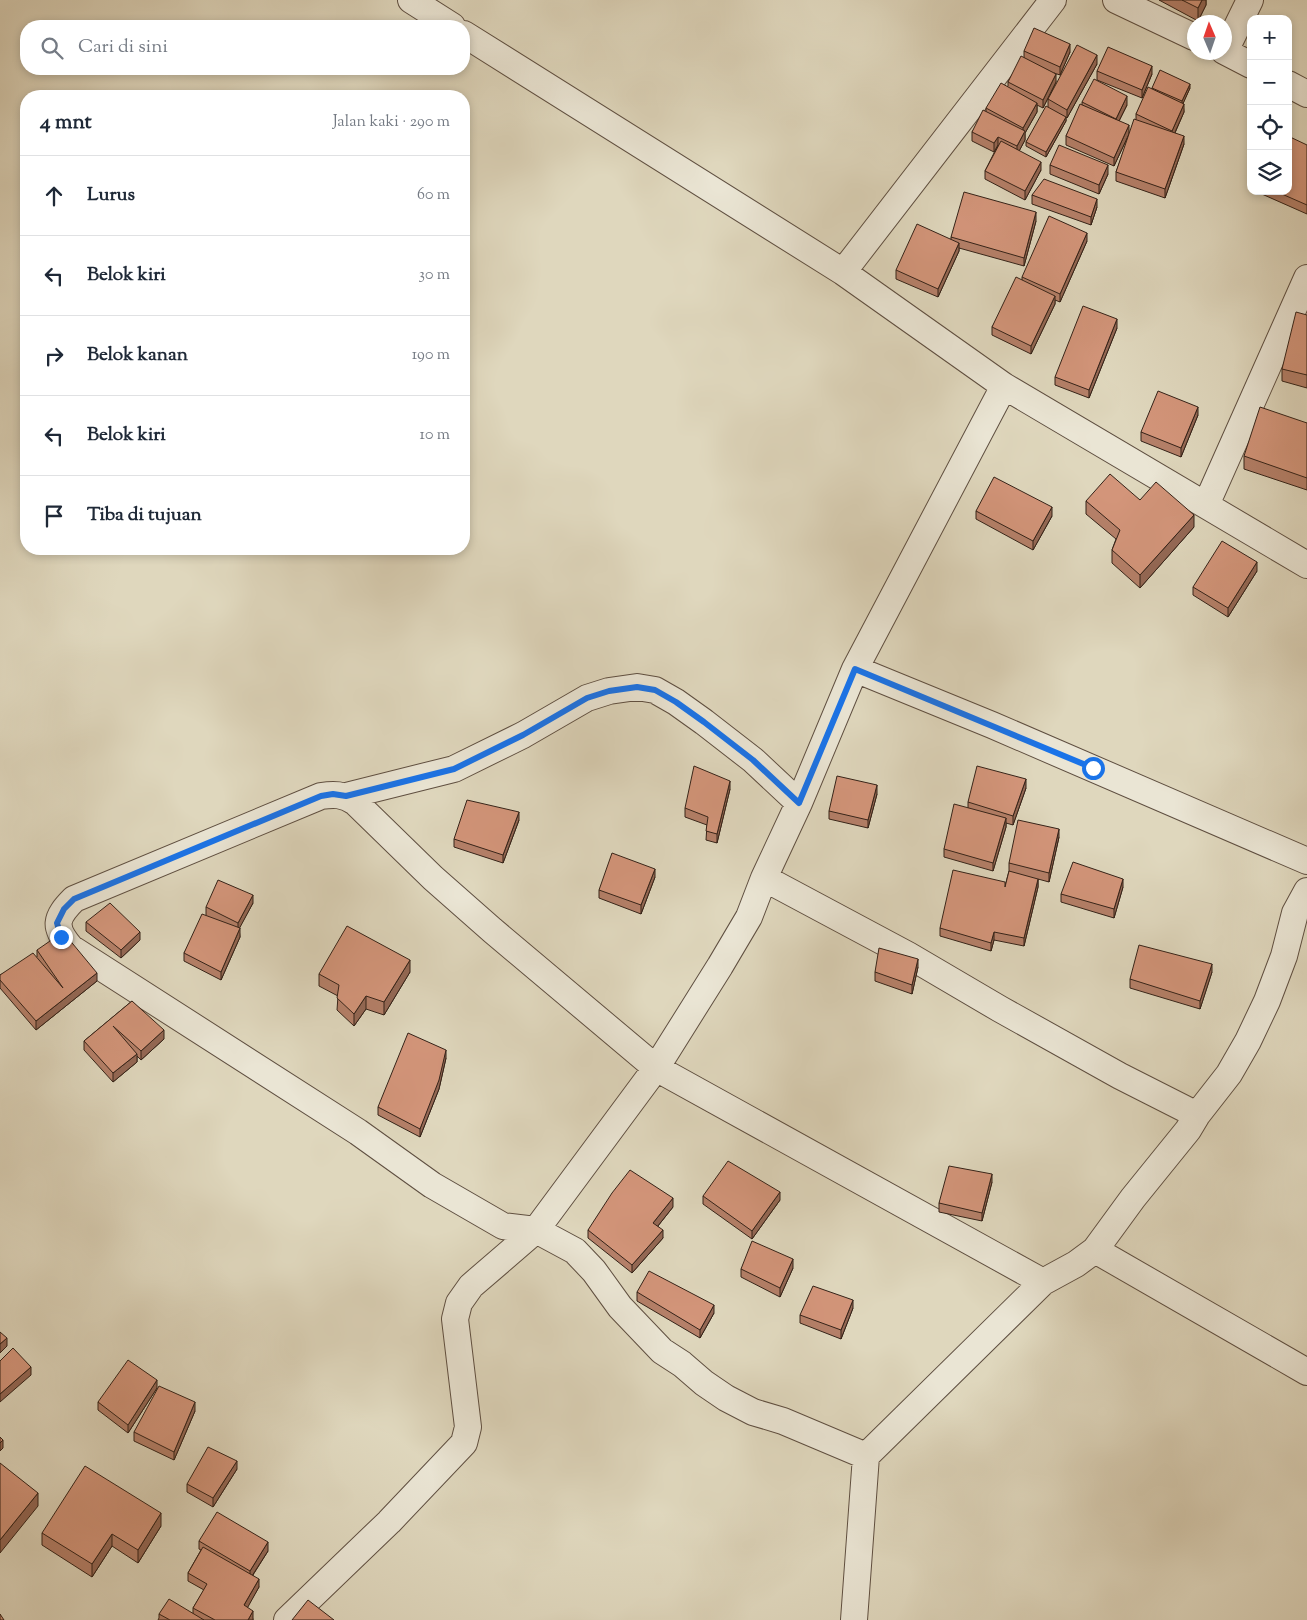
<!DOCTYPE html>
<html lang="id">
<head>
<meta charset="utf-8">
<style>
	:root { --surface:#fff; --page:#f2f2f3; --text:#1f2937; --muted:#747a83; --line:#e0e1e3 }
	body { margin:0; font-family:"Sorts Mill Goudy",serif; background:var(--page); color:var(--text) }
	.controls { position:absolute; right:15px; top:15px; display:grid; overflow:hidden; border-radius:10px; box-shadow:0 2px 8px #0003 }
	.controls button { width:45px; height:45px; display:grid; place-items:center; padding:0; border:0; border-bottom:1px solid var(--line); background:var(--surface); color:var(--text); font:25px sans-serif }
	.compass { position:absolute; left:1187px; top:15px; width:45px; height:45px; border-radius:50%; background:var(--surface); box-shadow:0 2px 8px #0003; rotate:358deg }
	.stop { position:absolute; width:15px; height:15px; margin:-11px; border:4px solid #1a73e8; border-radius:50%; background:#fff }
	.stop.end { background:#1a73e8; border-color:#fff; box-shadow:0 1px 5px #0008 }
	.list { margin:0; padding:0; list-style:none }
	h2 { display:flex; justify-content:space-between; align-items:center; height:65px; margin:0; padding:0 20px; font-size:21px }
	h2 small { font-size:16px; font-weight:400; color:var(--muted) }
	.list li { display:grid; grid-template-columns:32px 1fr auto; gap:15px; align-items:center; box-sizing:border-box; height:80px; padding:0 20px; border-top:1px solid var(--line) }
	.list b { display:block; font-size:19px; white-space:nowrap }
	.list em { font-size:16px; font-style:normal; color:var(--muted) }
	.icon { flex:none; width:28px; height:28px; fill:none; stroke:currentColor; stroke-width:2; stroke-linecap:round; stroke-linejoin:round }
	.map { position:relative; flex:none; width:1307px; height:1620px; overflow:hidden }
	.search { position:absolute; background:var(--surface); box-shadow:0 2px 8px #0003; left:20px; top:20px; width:450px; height:55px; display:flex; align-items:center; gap:12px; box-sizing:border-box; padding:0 18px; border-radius:20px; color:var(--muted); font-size:19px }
	.panel { position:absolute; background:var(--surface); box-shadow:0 2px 8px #0003; left:20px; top:90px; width:450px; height:465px; border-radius:20px }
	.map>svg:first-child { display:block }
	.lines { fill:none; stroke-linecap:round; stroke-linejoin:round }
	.minor-casing { stroke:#5f4f41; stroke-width:28 }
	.minor { stroke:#eae5d4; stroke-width:26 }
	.wall { fill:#b58069; stroke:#342218 }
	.shaded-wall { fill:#946855; stroke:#342218 }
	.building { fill:#d3957a; stroke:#342218 }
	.route { stroke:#1a73e8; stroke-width:6 }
</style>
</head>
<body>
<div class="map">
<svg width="1307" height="1620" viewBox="0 0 1307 1620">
	<rect width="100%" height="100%" fill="#dfd7bd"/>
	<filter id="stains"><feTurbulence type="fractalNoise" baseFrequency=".004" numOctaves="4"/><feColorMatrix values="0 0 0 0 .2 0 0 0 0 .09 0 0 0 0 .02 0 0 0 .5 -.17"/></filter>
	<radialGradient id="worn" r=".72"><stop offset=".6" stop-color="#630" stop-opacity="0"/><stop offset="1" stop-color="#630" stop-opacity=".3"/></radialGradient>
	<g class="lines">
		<defs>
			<path id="minor" d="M411,0L452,26
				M1116,0L1194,37
				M464,34L843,272L1004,386L1307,565
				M1224,51L1251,65
				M1225,51L1250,0
				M1288,84L1307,94
				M843,272L1053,0
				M1206,505L1307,278
				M855,669L992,725L1307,861
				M346,796L454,769L523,735L587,698L609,691L637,687L655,690L676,702L704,722L753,760L799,803
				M764,878L908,955L1000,1009L1120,1076L1197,1115
				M1095,1250L1307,1372
				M866,1456L783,1421L753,1412L726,1398L704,1383L682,1364L662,1351L620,1307L594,1271L575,1251L536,1230L503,1226L432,1185L358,1132L71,948C53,927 55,918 74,899L321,796C334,794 343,794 355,802L433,878L492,930L656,1068L1043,1282
				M287,1620L389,1522L464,1443L468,1427L455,1319L459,1303L471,1286L536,1230L656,1068L720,966L749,917L764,878L799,803L855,669L1004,386
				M854,1620L866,1456L1043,1282L1076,1264L1095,1250L1133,1198L1188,1130L1197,1115L1229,1074L1248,1041L1267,1001L1284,956L1295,913L1307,891"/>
		</defs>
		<!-- minor casing -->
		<use href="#minor" class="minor-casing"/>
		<!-- minor -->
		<use href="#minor" class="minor"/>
	</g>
	<!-- wall -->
	<path class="wall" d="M1159,0H1206V5L1198,21Z
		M1024,51L1070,52L1060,75L1054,73L1056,82L1043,108L1037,105V112L1025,133V140L1019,151L1041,170L1025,200L985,179V171L998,145L994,152L972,141V132L986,112V108L1008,86V82L1024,58Z
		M1097,64L1067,118L1066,117V121L1046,157L1026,146V142L1048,107V99Z
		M1097,71L1152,74L1142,98L1097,80Z
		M1152,88H1190L1183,103L1184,112L1175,133L1184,144L1165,198L1116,181V172L1136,119V114Z
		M1082,102L1127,105L1119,121L1129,134L1114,166L1066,145V136L1082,105Z
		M1307,145V214L1255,191H1288Z
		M1050,165L1108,174L1099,194L1050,174Z
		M1032,195L1097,207L1091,225L1032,204Z
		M1036,221L1024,266L959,248V251L938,297L896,279V270L951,239V237Z
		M1087,241L1060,302L1055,300V304L1031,354L992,335V327L1022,280V277Z
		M1307,315V388L1282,381V369Z
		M1117,328L1089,398L1055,385V377Z
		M1198,415L1181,457L1141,441V432Z
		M1307,423V490L1244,469V456Z
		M1140,500L1194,527L1140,588L1112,563V550L1116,539L1086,514V501Z
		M976,511L1052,516L1033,550L976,519Z
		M1257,571L1228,617L1193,595V587Z
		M1026,788L1013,825L1006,823V827L993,871L944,857V849L968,808V802Z
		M730,789L717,843L706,840L707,825L685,817V808Z
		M877,794L868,828L829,819V811Z
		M519,820L503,863L454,847V839Z
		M1059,837L1049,882L1038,879V887L1024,946L994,940L991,951L940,936V928L1005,886L1009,871V863Z
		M655,877L641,914L599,898V890Z
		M1123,887L1114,918L1061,902V894Z
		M253,903L239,928L240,937L221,980L184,961V953L206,915V907Z
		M86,922L140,940L121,958L86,931Z
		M37,950L97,981L36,1030L0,988V975L37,957Z
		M918,967L912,994L875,981V972Z
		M410,972L384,1015L366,1009L354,1026L337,1010L338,996L319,986V974Z
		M1212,972L1200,1009L1130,988V979Z
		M132,1001L164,1039L141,1060L137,1056V1062L113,1082L84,1050V1041Z
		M446,1058L439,1089L420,1137L378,1115V1107Z
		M992,1182L982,1221L939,1212V1203Z
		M703,1196L780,1200L752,1239L703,1204Z
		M673,1207L658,1226L663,1238L632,1273L588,1238V1230Z
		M793,1268L780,1297L741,1277V1269Z
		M637,1292L714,1313L700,1338L637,1301Z
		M853,1308L841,1339L800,1323V1315Z
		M157,1388L128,1433L98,1410V1402Z
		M195,1411L174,1460L134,1441V1432Z
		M237,1469L213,1507L187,1492V1484Z
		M161,1526L138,1563L112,1546L92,1577L42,1545V1533Z
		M199,1541L268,1551L253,1575L259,1587L247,1607L253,1619V1620H158L159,1618V1614H193V1608L204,1590L188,1581V1573L201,1550L199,1549Z"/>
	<!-- shaded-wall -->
	<path class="shaded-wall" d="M1202,0H1206V5L1198,21V8Z
		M1070,44V52L1060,75V67Z
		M1097,55V64L1067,118V110Z
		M1152,66V74L1142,98V90Z
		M1056,74V82L1043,108V100Z
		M1190,84V88L1182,106V101Z
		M1127,96V105L1116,127V119Z
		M1037,103V112L1025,133V140L1017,155V146L1023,135V128Z
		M1184,104V112L1172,139V131Z
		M1066,117V121L1046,157V152Z
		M1129,125V134L1114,166V158Z
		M1184,136V144L1165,198V189Z
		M998,137V145L994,152V143Z
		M1041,162V170L1025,200V191Z
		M1108,165V174L1099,194V185Z
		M1097,199V207L1091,225V217Z
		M1036,212V221L1024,266V258Z
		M1087,233V241L1060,302V294Z
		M959,243V251L938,297V289Z
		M1055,296V304L1031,354V346Z
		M1117,319V328L1089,398V390Z
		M1198,407V415L1181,457V448Z
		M1052,507V516L1033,550V541Z
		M1194,515V527L1140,588V575Z
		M1257,562V571L1228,617V608Z
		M1026,779V788L1013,825V816Z
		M730,781V789L717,843V834Z
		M877,785V794L868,828V820Z
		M519,812V820L503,863V855Z
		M1006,818V827L993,871V863Z
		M1059,829V837L1049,882V873Z
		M655,869V877L641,914V905Z
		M1038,879V887L1024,946V938Z
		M1123,879V887L1114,918V909Z
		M253,895V903L238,931V923Z
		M240,928V937L221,980V972Z
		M140,932V940L121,958V950Z
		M994,932V940L991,951V943Z
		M918,959V967L912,994V985Z
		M410,960V972L384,1015V1002Z
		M1212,964V972L1200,1009V1001Z
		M97,973V981L36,1030V1021Z
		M366,996V1009L354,1026V1014Z
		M164,1030V1039L141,1060V1051Z
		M446,1050V1058L439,1089L420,1137V1129Z
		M137,1054V1062L113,1082V1073Z
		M992,1174V1182L982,1221V1213Z
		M780,1192V1200L752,1239V1231Z
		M673,1198V1207L653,1232V1223Z
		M663,1230V1238L632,1273V1265Z
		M793,1259V1268L780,1297V1288Z
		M853,1300V1308L841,1339V1330Z
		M714,1305V1313L700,1338V1330Z
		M7,1338V1346L0,1353V1344Z
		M31,1367V1375L0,1402V1394Z
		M157,1380V1388L128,1433V1425Z
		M195,1402V1411L174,1460V1452Z
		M3,1440V1448L0,1451V1443Z
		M237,1461V1469L213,1507V1498Z
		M38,1493V1506L0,1553V1540Z
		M161,1513V1526L138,1563V1550Z
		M112,1534V1546L92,1577V1564Z
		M268,1542V1551L250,1579V1571Z
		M259,1579V1587L244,1614V1605Z
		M253,1611V1620H248Z"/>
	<!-- building -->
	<path class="building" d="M1182,0H1202L1198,8Z
		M1034,28L1070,44L1060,67L1024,51Z
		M1077,45L1097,55L1067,110L1048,99Z
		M1108,47L1152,66L1142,90L1097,71Z
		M1021,56L1056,74L1043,100L1008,82Z
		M1160,70L1190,84L1182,101L1152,88Z
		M1094,79L1127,96L1116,119L1082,102Z
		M1001,83L1037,103L1023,128L986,108Z
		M1148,87L1184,104L1172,131L1136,114Z
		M1080,104L1129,125L1114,158L1066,136Z
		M1046,106L1066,117L1046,152L1026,142Z
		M983,110L1025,131L1017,146L998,137L994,143L972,132Z
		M1134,119L1184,136L1165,189L1116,172Z
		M1288,136L1307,145V205L1275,191H1288Z
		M1001,141L1041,162L1025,191L985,171Z
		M1059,145L1108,165L1099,185L1050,165Z
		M1044,179L1097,199L1091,217L1032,195Z
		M964,192L1036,212L1024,258L951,237Z
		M1049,216L1087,233L1060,294L1022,277Z
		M917,224L959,243L938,289L896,270Z
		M1016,277L1055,296L1031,346L992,327Z
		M1083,306L1117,319L1089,390L1055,377Z
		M1296,312L1307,315V375L1282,369Z
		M1158,391L1198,407L1181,448L1141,432Z
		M1260,407L1307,423V478L1244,456Z
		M1110,474L1140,500L1156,482L1194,515L1140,575L1112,550L1120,530L1086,501Z
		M994,477L1052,507L1033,541L976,511Z
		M1222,541L1257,562L1228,608L1193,587Z
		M694,766L730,781L717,834L706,831L708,817L685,808Z
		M977,766L1026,779L1013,816L968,802Z
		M837,776L877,785L868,820L829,811Z
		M467,800L519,812L503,855L454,839Z
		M954,804L1006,818L993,863L944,849Z
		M1018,820L1059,829L1049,873L1009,863Z
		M612,853L655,869L641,905L599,890Z
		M1073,862L1123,879L1114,909L1061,894Z
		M953,870L1005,882V887L1009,871L1038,879L1024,938L994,932L991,943L940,928Z
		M218,880L253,895L238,923L206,907Z
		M110,903L140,932L121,950L86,922Z
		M202,914L240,928L221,972L184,953Z
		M347,926L410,960L384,1002L366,996L354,1014L337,998L339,985L319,974Z
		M63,932L97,973L36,1021L0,980V975L33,953L63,988L37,950Z
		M1139,945L1212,964L1200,1001L1130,979Z
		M879,948L918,959L912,985L875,972Z
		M132,1001L164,1030L141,1051L113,1026L137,1054L113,1073L84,1041Z
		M408,1033L446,1050L439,1080L420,1129L378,1107Z
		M728,1161L780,1192L752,1231L703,1196Z
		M949,1166L992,1174L982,1213L939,1203Z
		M630,1170L673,1198L653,1223L663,1230L632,1265L588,1230L612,1193Z
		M752,1241L793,1259L780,1288L741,1269Z
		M649,1271L714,1305L700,1330L637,1292Z
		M813,1286L853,1300L841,1330L800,1315Z
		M0,1332L7,1338L0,1344Z
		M13,1348L31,1367L0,1394V1361Z
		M128,1360L157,1380L128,1425L98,1402Z
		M159,1386L195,1402L174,1452L134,1432Z
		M0,1437L3,1440L0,1443Z
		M208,1447L237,1461L213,1498L187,1484Z
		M0,1463L38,1493L0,1540Z
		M85,1466L161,1513L138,1550L112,1534L92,1564L42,1533Z
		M217,1512L268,1542L250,1571L199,1541Z
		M203,1547L259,1579L244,1605L253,1611L248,1620H215L193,1608L207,1584L188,1573Z
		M169,1599L204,1620H170L159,1614Z
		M308,1600L334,1620H292Z
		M0,1614L4,1620H0Z"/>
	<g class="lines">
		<!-- route -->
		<path class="route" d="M61,937L57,923L64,909L74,899L321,796L333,794L346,796L454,769L523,735L587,698L609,691L637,687L655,690L676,702L704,722L753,760L799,803L855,669L1093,768"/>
	</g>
	<rect width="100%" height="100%" filter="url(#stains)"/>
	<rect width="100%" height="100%" fill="url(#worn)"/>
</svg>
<div class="controls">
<button>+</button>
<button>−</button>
<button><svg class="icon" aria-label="locate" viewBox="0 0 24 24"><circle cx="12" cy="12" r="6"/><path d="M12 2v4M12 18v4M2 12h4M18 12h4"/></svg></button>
<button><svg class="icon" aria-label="layers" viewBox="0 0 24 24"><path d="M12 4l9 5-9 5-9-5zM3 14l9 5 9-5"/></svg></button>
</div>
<svg class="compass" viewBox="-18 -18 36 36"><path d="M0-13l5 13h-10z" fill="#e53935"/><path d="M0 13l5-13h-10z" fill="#747a83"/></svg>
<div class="stop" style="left:1093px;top:768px"></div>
<div class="stop end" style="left:61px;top:937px"></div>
<div class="search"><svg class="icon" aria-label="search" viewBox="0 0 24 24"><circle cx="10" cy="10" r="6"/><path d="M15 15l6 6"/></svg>Cari di sini</div>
<section class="panel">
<h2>4 mnt<small>Jalan kaki · 290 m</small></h2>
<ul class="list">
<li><svg class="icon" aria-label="ahead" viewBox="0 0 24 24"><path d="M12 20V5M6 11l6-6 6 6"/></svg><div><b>Lurus</b></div><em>60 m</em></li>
<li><svg class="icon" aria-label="left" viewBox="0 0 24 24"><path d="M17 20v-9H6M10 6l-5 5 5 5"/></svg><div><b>Belok kiri</b></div><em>30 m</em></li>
<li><svg class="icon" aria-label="right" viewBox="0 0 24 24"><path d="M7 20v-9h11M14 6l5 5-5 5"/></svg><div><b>Belok kanan</b></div><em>190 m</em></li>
<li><svg class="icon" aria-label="left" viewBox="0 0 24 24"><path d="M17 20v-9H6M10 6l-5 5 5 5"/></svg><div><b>Belok kiri</b></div><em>10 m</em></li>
<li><svg class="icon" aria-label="arrive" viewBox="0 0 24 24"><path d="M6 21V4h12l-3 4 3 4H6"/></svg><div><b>Tiba di tujuan</b></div></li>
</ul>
</section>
</div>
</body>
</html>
